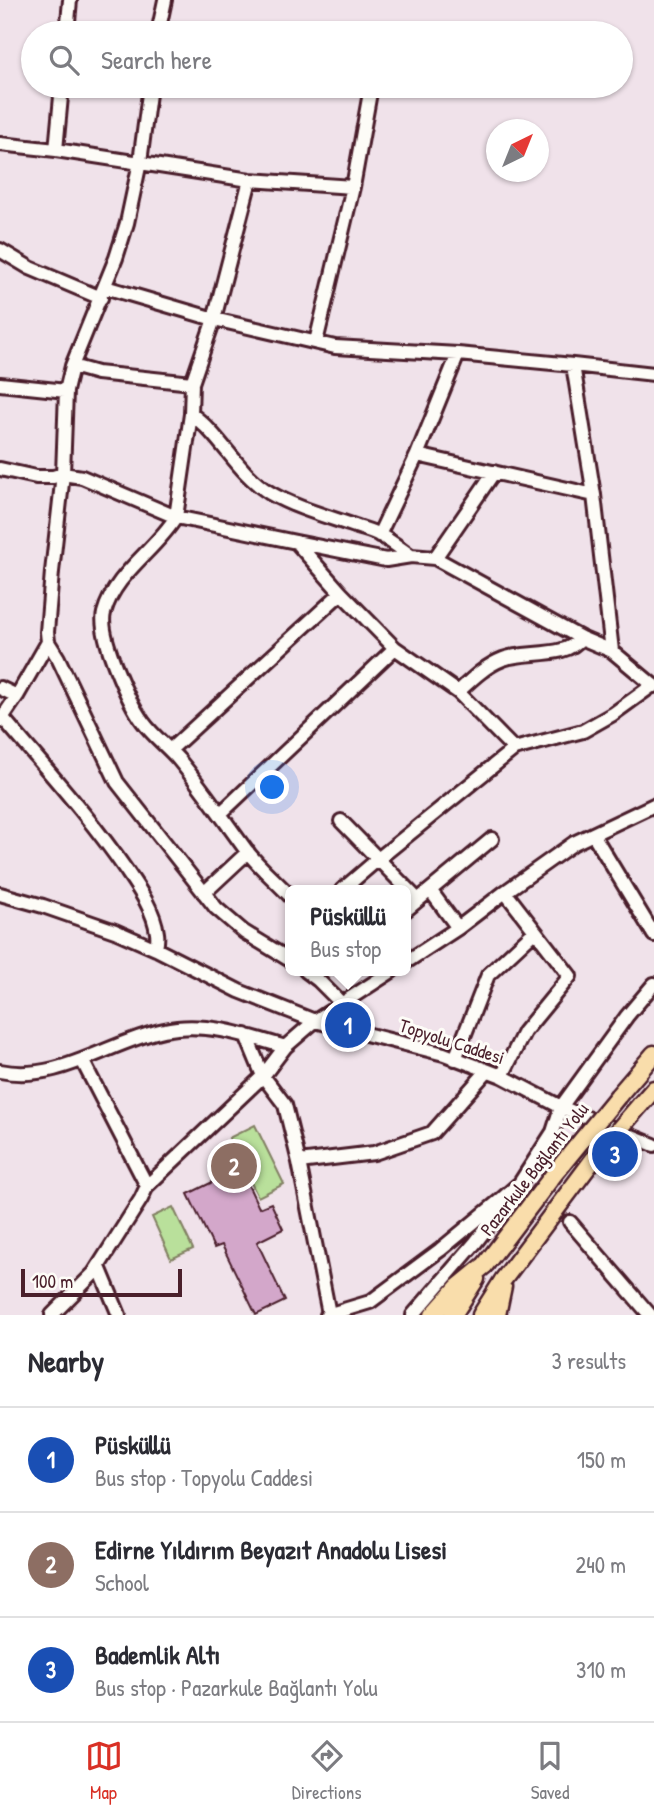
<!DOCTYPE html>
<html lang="en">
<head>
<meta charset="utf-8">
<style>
	:root { --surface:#fff; --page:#f2f2f3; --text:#2b2b33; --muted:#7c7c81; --line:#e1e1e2; --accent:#d93025 }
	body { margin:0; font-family:"Patrick Hand",sans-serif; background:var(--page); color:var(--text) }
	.compass { position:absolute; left:486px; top:119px; width:63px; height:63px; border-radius:50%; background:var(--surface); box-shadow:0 2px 5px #0004; rotate:43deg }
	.scale { position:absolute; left:21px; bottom:18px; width:161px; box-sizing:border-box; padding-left:7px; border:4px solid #4a1f2b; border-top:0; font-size:19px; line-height:24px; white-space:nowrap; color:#4a1f2b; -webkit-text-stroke:5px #fdfcf7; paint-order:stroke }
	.you { position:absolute; left:273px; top:788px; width:24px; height:24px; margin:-18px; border:5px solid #fff; border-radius:50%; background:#1a73e8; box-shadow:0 0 0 10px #1a73e833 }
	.badge { display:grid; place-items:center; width:46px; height:46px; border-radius:50%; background:var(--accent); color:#fff; font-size:23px; font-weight:700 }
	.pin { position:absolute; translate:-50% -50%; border:4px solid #fff; box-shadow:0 2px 7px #0006 }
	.popup { position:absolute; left:285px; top:885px; width:126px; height:91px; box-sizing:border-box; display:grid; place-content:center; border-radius:10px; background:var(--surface); filter:drop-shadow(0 2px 5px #0005); font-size:23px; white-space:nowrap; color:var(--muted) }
	.popup b { font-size:26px; color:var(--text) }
	.popup::after { content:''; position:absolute; left:50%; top:100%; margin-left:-14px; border:14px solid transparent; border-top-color:var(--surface) }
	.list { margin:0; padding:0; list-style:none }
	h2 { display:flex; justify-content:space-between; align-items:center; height:91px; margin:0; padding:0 28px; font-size:30px }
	h2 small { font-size:23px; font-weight:400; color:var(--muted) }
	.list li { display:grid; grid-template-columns:46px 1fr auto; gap:21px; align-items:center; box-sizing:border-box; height:105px; padding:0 28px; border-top:2px solid var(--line) }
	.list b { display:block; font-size:26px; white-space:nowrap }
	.list p { margin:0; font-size:23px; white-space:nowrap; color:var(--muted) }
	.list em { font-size:23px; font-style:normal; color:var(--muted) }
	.icon { flex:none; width:38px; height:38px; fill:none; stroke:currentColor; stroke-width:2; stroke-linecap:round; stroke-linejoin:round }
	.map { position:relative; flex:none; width:654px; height:1315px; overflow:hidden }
	.search { position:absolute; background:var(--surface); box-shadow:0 2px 5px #0004; left:21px; right:21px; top:21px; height:77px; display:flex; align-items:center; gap:18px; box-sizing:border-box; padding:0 24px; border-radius:38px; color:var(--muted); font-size:26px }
	.sheet { height:406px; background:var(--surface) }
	nav { display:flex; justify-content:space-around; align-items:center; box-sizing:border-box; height:98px; border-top:2px solid var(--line); background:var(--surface); font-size:19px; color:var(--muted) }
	nav a { display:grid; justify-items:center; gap:4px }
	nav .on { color:var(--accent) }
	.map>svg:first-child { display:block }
	.green { fill:#b9e09b; stroke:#828063; stroke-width:2 }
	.building { fill:#d3a7ca; stroke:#4a1f2b; stroke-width:2 }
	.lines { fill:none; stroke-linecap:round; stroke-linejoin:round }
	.minor-tunnel { stroke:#cfbbc4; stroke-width:12; stroke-dasharray:12 6; stroke-linecap:butt }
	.minor-casing { stroke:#4a1f2b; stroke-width:18 }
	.major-casing { stroke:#4a1f2b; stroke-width:21 }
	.minor { stroke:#fdfcf7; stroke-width:12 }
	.major { stroke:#f9ddab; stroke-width:16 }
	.major-bridge-casing { stroke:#4a1f2b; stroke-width:21; stroke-linecap:butt }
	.major-bridge { stroke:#f9ddab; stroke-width:16 }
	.labels { text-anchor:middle; stroke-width:6; stroke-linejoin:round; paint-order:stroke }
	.street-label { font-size:19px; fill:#4a1f2b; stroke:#fdfcf7 }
</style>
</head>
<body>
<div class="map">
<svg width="654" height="1315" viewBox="0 0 654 1315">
	<rect width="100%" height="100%" fill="#f0e2ea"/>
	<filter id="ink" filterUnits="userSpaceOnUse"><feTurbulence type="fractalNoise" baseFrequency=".0143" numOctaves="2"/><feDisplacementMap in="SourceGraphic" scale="14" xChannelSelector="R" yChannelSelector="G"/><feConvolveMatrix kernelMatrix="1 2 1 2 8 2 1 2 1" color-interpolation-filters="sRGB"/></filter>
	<g filter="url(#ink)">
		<!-- green -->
		<path class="green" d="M255,1125L284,1184L258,1197L229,1138Z
			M173,1207L193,1249L171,1259L152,1217Z"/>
		<!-- building -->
		<path class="building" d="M243,1174L259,1208L271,1203L283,1229L257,1242L285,1301L256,1315L222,1245L214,1248L188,1194L227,1175L229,1181Z"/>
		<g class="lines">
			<!-- minor-tunnel -->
			<path class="minor-tunnel" d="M520,1183L570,1222"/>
			<defs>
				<path id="minor" d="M67,33L70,0
					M158,33L165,0
					M150,86L140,162L127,223L116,258L72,366L66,391L63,474L52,572L47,632L48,642L58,658L117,782L216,908L244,932L290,960
					M0,144L56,150L250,180L353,187L316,342
					M56,150L62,86
					M250,180L214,319L192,383L191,414L176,517C155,551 115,573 104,613C98,635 129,703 143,722C153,736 168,747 179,760C203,789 224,820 246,850C259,867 276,881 290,896
					M353,187L371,87L364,86
					M0,250L30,268L101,298
					M105,287L214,319L335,347L458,354L573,365L654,374
					M573,365L594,495L612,651
					M72,366L97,373L192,383
					M0,384L66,391
					M191,414C222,436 237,473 270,493C296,508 326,516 355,526C363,529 372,531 380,535C391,541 401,549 411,556
					M417,455L458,354
					M0,469L36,477H53L63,474L82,477L176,517L296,542L386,560L411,556L435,558L581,638L612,651L654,686
					M379,535L417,455L594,495
					M296,542L341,593L395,648L458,692L514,749
					M435,558L494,472
					M0,688L17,696
					M458,692C472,679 485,666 503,659C526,650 566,659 581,638
					M3,718C45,768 89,816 126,870C139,889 154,910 157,933C158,939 157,944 156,949
					M0,721L17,696L48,642
					M170,750L341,593
					M220,814L395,648
					M341,821L418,900
					M593,834L654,935
					M342,890L377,860L514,749L583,731L613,714L653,685
					M430,890L458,928
					M204,893L248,852
					M0,894L43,906L115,931L156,949L239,991L315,1021L444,1054L502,1076L561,1107L654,1145
					M406,910L492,839
					M406,962L458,928L505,892L574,843L654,805
					M306,971L318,980L341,1003
					M246,1035L263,1076L285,1047
					M455,1059L488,975L535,931
					M82,1060L147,1186
					M0,1071C59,1083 108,1042 164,1030C204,1021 246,1035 285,1047L315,1021L392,971
					M502,1076L524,1032L570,976L505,892
					M299,1162L374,1153L432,1133L487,1071
					M570,1222L650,1315
					M99,1267L119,1315
					M52,1315L94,1273L141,1199L147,1186L263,1076L285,1105L299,1162L329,1314
					M327,1315L370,1302L440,1250L497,1203L520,1183L553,1132L561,1107L627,1016L654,984
					M413,1315L475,1243L499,1212L497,1203"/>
				<path id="major" d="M618,1096L654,1054
					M640,1105L654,1089
					M433,1315L457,1288L485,1265
					M453,1315L476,1279
					M481,1315L503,1280
					M497,1315L503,1286"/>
			</defs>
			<!-- minor casing -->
			<use href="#minor" class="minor-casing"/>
			<!-- major casing -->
			<use href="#major" class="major-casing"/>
			<!-- minor -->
			<use href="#minor" class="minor"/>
			<!-- major -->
			<use href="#major" class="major"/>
			<defs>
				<path id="major-bridge" d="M485,1265L555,1173L618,1096
					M503,1280L593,1160L640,1105"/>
			</defs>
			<!-- major-bridge casing -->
			<use href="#major-bridge" class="major-bridge-casing"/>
			<!-- major-bridge -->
			<use href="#major-bridge" class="major-bridge"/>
		</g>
	</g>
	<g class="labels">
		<!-- street labels -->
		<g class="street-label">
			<text transform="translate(452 1041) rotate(18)" y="7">Topyolu Caddesi</text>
			<text transform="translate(534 1169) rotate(-52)" y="7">Pazarkule Bağlantı Yolu</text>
		</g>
	</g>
</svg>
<svg class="compass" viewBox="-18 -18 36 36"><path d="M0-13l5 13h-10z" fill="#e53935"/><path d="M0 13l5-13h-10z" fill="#7c7c81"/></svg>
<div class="scale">100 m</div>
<div class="you"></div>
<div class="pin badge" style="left:348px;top:1025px;background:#1a4fb4">1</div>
<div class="popup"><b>Püsküllü</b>Bus stop</div>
<div class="pin badge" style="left:234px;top:1166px;background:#8d6e63">2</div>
<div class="pin badge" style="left:615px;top:1154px;background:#1a4fb4">3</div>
<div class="search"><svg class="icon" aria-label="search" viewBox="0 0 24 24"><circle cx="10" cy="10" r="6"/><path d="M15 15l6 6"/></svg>Search here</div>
</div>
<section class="sheet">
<h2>Nearby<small>3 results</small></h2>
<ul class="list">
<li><span class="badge" style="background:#1a4fb4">1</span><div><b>Püsküllü</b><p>Bus stop · Topyolu Caddesi</p></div><em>150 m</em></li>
<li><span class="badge" style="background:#8d6e63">2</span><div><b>Edirne Yıldırım Beyazıt Anadolu Lisesi</b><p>School</p></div><em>240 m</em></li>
<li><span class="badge" style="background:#1a4fb4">3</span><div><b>Bademlik Altı</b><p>Bus stop · Pazarkule Bağlantı Yolu</p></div><em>310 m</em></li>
</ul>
</section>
<nav>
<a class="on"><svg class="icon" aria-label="map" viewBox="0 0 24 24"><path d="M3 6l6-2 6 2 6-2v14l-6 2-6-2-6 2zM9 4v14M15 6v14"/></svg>Map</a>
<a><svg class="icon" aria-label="directions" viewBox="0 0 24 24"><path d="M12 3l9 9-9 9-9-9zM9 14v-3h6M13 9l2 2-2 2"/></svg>Directions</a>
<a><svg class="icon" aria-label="saved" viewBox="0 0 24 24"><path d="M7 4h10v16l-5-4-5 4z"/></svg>Saved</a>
</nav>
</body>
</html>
